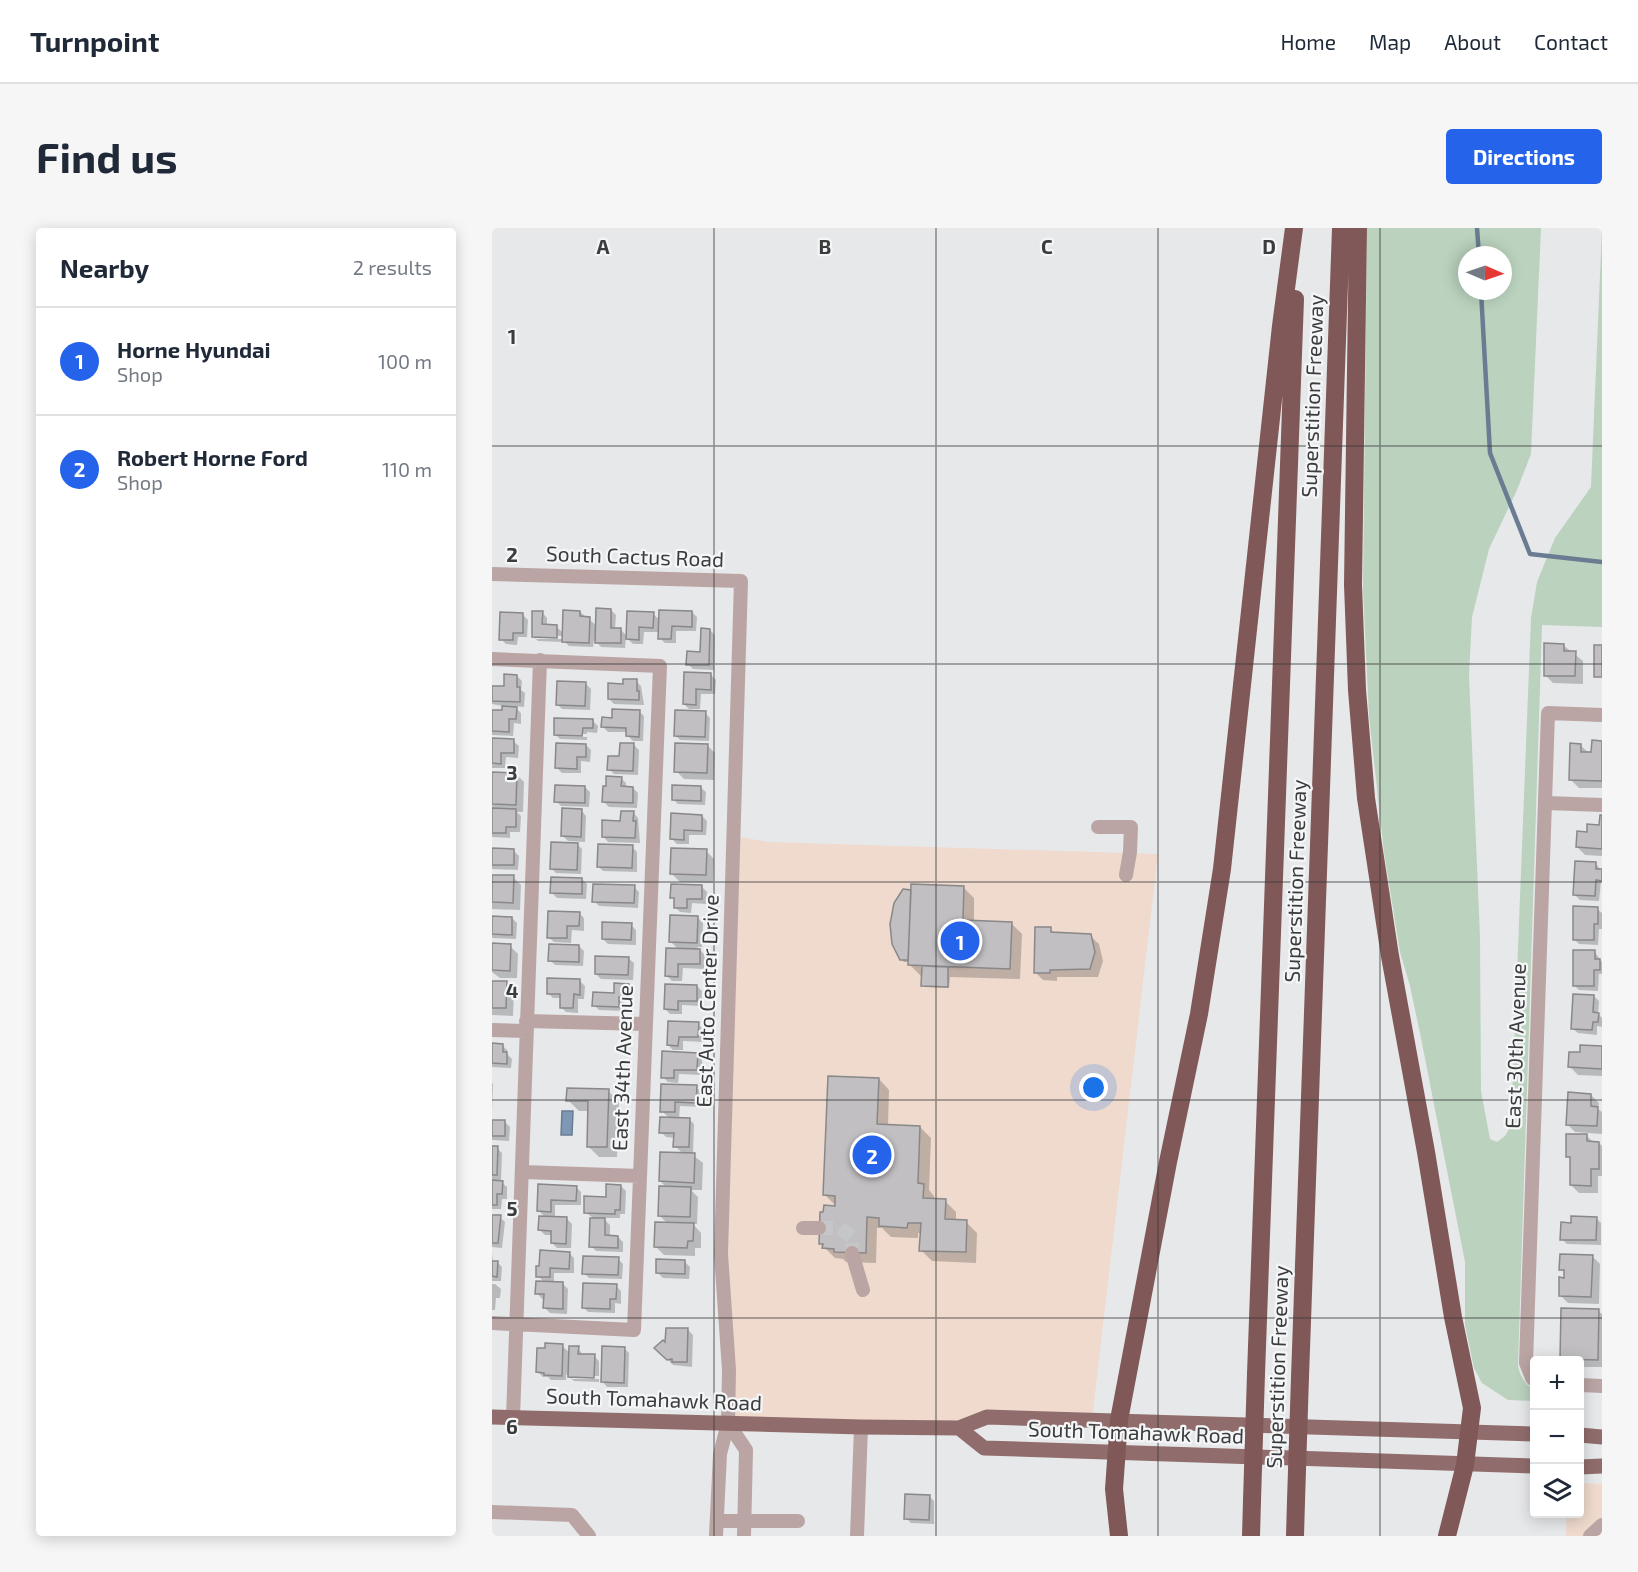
<!DOCTYPE html>
<html lang="en">
<head>
<meta charset="utf-8">
<style>
	:root { --surface:#fff; --page:#f6f6f7; --text:#1f2937; --muted:#747a83; --line:#e0e1e3; --accent:#2563eb }
	body { margin:0; font-family:"Exo 2",sans-serif; background:var(--page); color:var(--text) }
	.controls { position:absolute; right:18px; bottom:18px; display:grid; overflow:hidden; border-radius:6px; box-shadow:0 3px 15px #0003 }
	.controls button { width:54px; height:54px; display:grid; place-items:center; padding:0; border:0; border-bottom:2px solid var(--line); background:var(--surface); color:var(--text); font:30px sans-serif }
	.compass { position:absolute; left:966px; top:18px; width:54px; height:54px; border-radius:50%; background:var(--surface); box-shadow:0 3px 15px #0003; rotate:92deg }
	.you { position:absolute; left:602px; top:860px; width:21px; height:21px; margin:-15px; border:4px solid #fff; border-radius:50%; background:#1a73e8; box-shadow:0 0 0 9px #1a73e833 }
	.badge { display:grid; place-items:center; width:39px; height:39px; border-radius:50%; background:var(--accent); color:#fff; font-size:20px; font-weight:700 }
	.pin { position:absolute; translate:-50% -50%; border:3px solid #fff; box-shadow:0 2px 6px #0006 }
	.list { margin:0; padding:0; list-style:none }
	h2 { display:flex; justify-content:space-between; align-items:center; height:78px; margin:0; padding:0 24px; font-size:26px }
	h2 small { font-size:20px; font-weight:400; color:var(--muted) }
	.list li { display:grid; grid-template-columns:39px 1fr auto; gap:18px; align-items:center; box-sizing:border-box; height:108px; padding:0 24px; border-top:2px solid var(--line) }
	.list b { display:block; font-size:22px; white-space:nowrap }
	.list p { margin:0; font-size:20px; white-space:nowrap; color:var(--muted) }
	.list em { font-size:20px; font-style:normal; color:var(--muted) }
	.icon { flex:none; width:33px; height:33px; fill:none; stroke:currentColor; stroke-width:2; stroke-linecap:round; stroke-linejoin:round }
	.map { position:relative; flex:none; width:1110px; height:1308px; overflow:hidden; border-radius:6px }
	header { display:flex; align-items:center; gap:36px; box-sizing:border-box; height:84px; padding:0 30px; background:var(--surface); border-bottom:2px solid var(--line) }
	header strong { font-size:28px }
	nav { display:flex; gap:33px; margin-inline-start:auto; font-size:21px }
	.intro { display:flex; align-items:center; justify-content:space-between; box-sizing:border-box; height:144px; padding:0 36px }
	h1 { margin:0; font-size:42px }
	.button { padding:15px 27px; border-radius:6px; background:var(--accent); color:#fff; font-size:21px; font-weight:700 }
	main { display:flex; gap:36px; padding:0 36px }
	aside { flex:1; background:var(--surface); border-radius:6px; box-shadow:0 3px 15px #0003 }
	.map>svg:first-child { display:block }
	.commercial { fill:#efdacd }
	.green { fill:#bad2be; fill-rule:evenodd }
	.water { fill:#7e97b5; stroke:#6a7c91; stroke-width:1.5 }
	.shadow { fill:#0003 }
	.lines { fill:none; stroke-linecap:round; stroke-linejoin:round }
	.stream { stroke:#6a7c91; stroke-width:4.5 }
	.building { fill:#c1bfc1; stroke:#898889; stroke-width:1.5 }
	.minor-tunnel { stroke:#c5c6c7; stroke-width:14; stroke-dasharray:14 7; stroke-linecap:butt }
	.minor { stroke:#baa5a4; stroke-width:14 }
	.major { stroke:#906d6c; stroke-width:15 }
	.highway { stroke:#815858; stroke-width:18 }
	.highway-bridge { stroke:#815858; stroke-width:18 }
	.grid { fill:none; stroke:#3c3c3d; stroke-width:1.5; stroke-opacity:0.55 }
	.labels { text-anchor:middle; stroke-width:4.5; stroke-linejoin:round; paint-order:stroke }
	.street-label { font-size:21px; fill:#3c3c3d; stroke:#f4f6f7 }
	.grid-label { font-size:20px; text-anchor:middle; font-weight:bold; fill:#3c3c3d; stroke:#f4f6f7; stroke-width:4.5; stroke-linejoin:round; paint-order:stroke }
</style>
</head>
<body>
<header>
<strong>Turnpoint</strong>
<nav><a>Home</a><a>Map</a><a>About</a><a>Contact</a></nav>
</header>
<div class="intro"><h1>Find us</h1><a class="button">Directions</a></div>
<main>
<aside>
<h2>Nearby<small>2 results</small></h2>
<ul class="list">
<li><span class="badge">1</span><div><b>Horne Hyundai</b><p>Shop</p></div><em>100 m</em></li>
<li><span class="badge">2</span><div><b>Robert Horne Ford</b><p>Shop</p></div><em>110 m</em></li>
</ul>
</aside>
<div class="map">
<svg width="1110" height="1308" viewBox="0 0 1110 1308">
	<rect width="100%" height="100%" fill="#e7e8ea"/>
	<!-- commercial -->
	<path class="commercial" d="M242,608L277,614L666,626L600,1191L495,1189L467,1200L236,1195L235,1086Z
		M1088,1255L1110,1256V1308H1074L1075,1286H1088Z"/>
	<!-- green -->
	<path class="green" d="M875,0H1049L1039,226L1025,262L997,321L980,389L977,447L988,709L989,863L998,911L1005,914L1013,908L1019,898L1039,390L1045,354L1063,310L1099,259L1110,0V399L1050,397L1026,1138C1028,1149 1033,1156 1042,1162V1173L1016,1172L990,1155L982,1140L973,1097V1034L928,805L918,758L908,724L892,624L877,488L871,361ZM975,27H1011V63H975Z"/>
	<!-- water -->
	<path class="water" d="M70,883H81L80,907H69Z"/>
	<!-- shadow -->
	<path class="shadow" d="M119,382L124,387L123,401L129,402L136,409L161,386L169,393L200,384L205,389L204,403H184V415H173L168,410V404H152L151,416H141L134,409L133,420L109,419L102,411L101,419L77,418L70,411H72L73,408L44,407V411H70V414L46,413L41,408L50,384L55,390V398L65,399L72,406L88,384L105,398Z
		M31,387L36,392L35,409H26L25,417L14,416L9,411Z
		M218,402L223,407L222,442L201,441L196,436L210,425Z
		M1071,417L1091,433V456L1061,455L1053,447Z
		M193,446L219,447L224,452L223,466H209L208,481H197L192,476Z
		M25,448L30,453L29,462L33,465L32,479L22,478L29,485V496L22,495L21,508L0,507V483L11,484V478L0,476V459L13,460Z
		M144,453L149,458L152,477L122,476L117,471L132,457Z
		M94,456L99,461L98,482L70,481L65,476Z
		M147,483L152,488L151,513H141L136,508V504H116L111,499L121,491Z
		M213,485L218,490L217,513L188,512L183,507Z
		M101,493L106,498L105,505L95,504V506L67,505V508L95,509V512L68,511L63,506Z
		M0,512L21,513L27,518L26,530L14,529L13,540H0Z
		M1110,514V560H1087L1079,552L1088,517L1097,525H1101Z
		M94,517L99,522L98,534L89,533V545H70L65,540Z
		M142,517L147,522L146,547L122,546L117,541Z
		M215,517L223,525L222,552L192,551L184,543Z
		M0,545L24,546L32,554L31,584H25L29,588L28,604H18V610L0,609Z
		M129,550L134,555V560H141L146,565L145,580L117,579L112,574L115,559Z
		M93,559L98,564L97,579L69,578L64,573Z
		M208,559L214,564L213,577L186,576L181,571Z
		M89,582L94,588L93,614L76,613L71,608Z
		M141,584L146,590L148,615L116,614L111,608Z
		M210,588L215,593L214,607H197V616H185L180,611Z
		M1110,589V628L1093,627L1085,619L1096,605L1109,598Z
		M85,616L90,621L89,646L64,645L59,640Z
		M140,619L145,624V644L111,643L106,638Z
		M0,622L22,623L27,628L26,642L0,641Z
		M214,623L222,631L221,655L188,654L180,646Z
		M1104,636L1110,643L1107,673L1088,672L1083,667Z
		M0,648L21,649L29,657L28,682L0,681Z
		M90,651L95,656L94,671L65,670L60,665Z
		M142,659L147,664L146,680L107,678L102,673Z
		M210,659L215,664L214,676L200,675L199,685L188,684L183,679L184,674L180,669Z
		M471,659L482,670V694L519,695L530,706L528,751L458,749L457,760L433,759L431,757V748H429L418,737V734H412L409,731L400,696Z
		M1105,681L1110,685V701H1107L1106,717L1087,716L1082,711Z
		M87,685L92,690V703L80,702L79,715L62,714L56,709Z
		M0,690H20L25,695L24,711L0,710Z
		M206,690L211,695L210,719H205L213,727L212,741L191,740L190,753H180L175,748L186,721L178,713Z
		M139,697L144,702V717L116,716L111,711Z
		M559,701L563,706L598,708L607,716L611,733L606,749H565V753L551,752L543,744Z
		M0,717L18,718L26,726L25,750H8L0,744Z
		M87,718L92,723L91,738L63,737L58,732Z
		M1102,723L1110,734V746H1107L1106,763L1087,762L1082,757Z
		M136,730L142,735L141,752L109,751L104,746Z
		M88,753L93,758L92,771H86V785L74,784L69,779L70,770H61L56,765Z
		M0,754L14,755L22,763L21,788L0,787Z
		M136,757L141,762V774H132V783L107,782L102,777Z
		M205,758L210,763L209,778L190,777V786H178L173,781Z
		M1102,768L1107,773L1106,786L1110,790V799L1105,798V807L1086,805L1080,800Z
		M177,795L206,796L211,801V814L191,813V822H181L176,817Z
		M0,817H10L15,822V826L20,831L19,840L0,839Z
		M1110,819V848L1086,847L1078,839L1089,826Z
		M205,826L210,831V847L187,846L186,855L176,854L171,849Z
		M387,851L397,862L396,898L428,899L439,910L437,962L442,968V972L453,973L464,984V993L474,994L485,1005L484,1035L440,1033L429,1022L430,1005H426V1010L399,1009L390,1000H385L384,1035L354,1034L351,1031L343,1030L328,1015L346,980L333,967Z
		M0,855L1,856L0,883Z
		M204,859L209,864V879L188,878L187,891H197L202,896L201,927L211,935L210,962H199L206,969L205,996H201L209,1005V1020H203V1028L172,1027L164,1019L176,996L167,987L175,960L168,953L191,926L183,918V910L174,909L169,904L177,890L170,883Z
		M116,863L127,873L125,929H107L96,918L98,883H87L76,872Z
		M1099,867L1107,875L1106,881L1110,884V906L1083,904L1075,896Z
		M0,893L13,894L18,899L17,913L0,912Z
		M1092,905L1102,915H1107L1110,918V948H1106V965H1087L1079,957L1080,932L1075,928Z
		M0,919L5,920L10,925L9,954L15,959V971H10L9,981H0Z
		M48,958L84,959L89,964V977H63V990L75,991L80,996L79,1020H65L60,1015V1007H53L48,1002L54,990L47,983Z
		M129,958L134,963L133,986H128V990H111L118,997V1009H126L131,1014V1024L104,1023L99,1018L100,989L93,984L115,971Z
		M0,988L8,989L13,994L10,1020L0,1019Z
		M1104,990L1109,995V1017L1075,1016L1070,1011L1080,996Z
		M0,1025L1,1034H5L10,1039L9,1053H0Z
		M77,1025L82,1030V1045H62V1056H71L76,1061L75,1086L58,1085L53,1080V1071H50L45,1065L53,1055L46,1048L49,1040Z
		M1100,1028L1108,1036L1107,1076L1076,1075L1068,1067L1074,1046L1069,1041Z
		M126,1031L131,1036L130,1051L97,1050L92,1045Z
		M193,1034L198,1039L197,1051L171,1050L166,1045Z
		M0,1056H3L9,1061L8,1070H4L3,1082H0Z
		M124,1058L129,1063V1076L123,1075V1085L96,1084L91,1079Z
		M1106,1083L1110,1086V1139H1088V1132H1071L1070,1131Z
		M196,1102L201,1107L200,1139L181,1137L164,1120L175,1118Z
		M70,1118L78,1125L86,1120L91,1127L102,1128L107,1133V1148L80,1147V1151H107V1154L82,1153L74,1146V1152H59L56,1149H51L46,1144Z
		M132,1120L137,1125L136,1159H115L110,1153Z
		M437,1268L442,1273V1296L419,1295L414,1290Z"/>
	<g class="lines">
		<!-- stream -->
		<path class="stream" d="M985,0L987,27
			M989,63L998,225L1038,326L1110,334"/>
	</g>
	<!-- building -->
	<path class="building" d="M104,380L119,381V400H129V415H103Z
		M71,382L88,383V388L98,389L97,415L70,414Z
		M167,382L200,383V399L180,398L179,411H166Z
		M40,383H51L50,396L65,397V410L40,409Z
		M135,383L162,384L161,400L147,399V412L134,411Z
		M8,384L31,385V405H21V412H7Z
		M209,400L218,401L217,437H194L195,423L208,424Z
		M1052,415L1072,416V423H1084L1083,448H1052Z
		M1102,417H1110V449H1102Z
		M192,444L219,445V462L204,461V477L191,476Z
		M12,446L25,447V459H28V474L0,473V458H12Z
		M131,451H145V463H147V472L116,471V455L131,456Z
		M65,453L94,454L93,478L64,477Z
		M10,478L25,479L24,491H17V504L0,503V482H10Z
		M120,481L148,482L147,509L134,508V500L109,499L110,489L120,490Z
		M183,482L214,483L213,509L182,508Z
		M62,490L101,491V500H91L90,508L62,507Z
		M0,510L22,511V525H9V536L0,535Z
		M1100,512L1110,513V553L1077,552L1078,515L1089,516V524H1099Z
		M64,515L94,516V529H85V541L63,540Z
		M128,515H142L141,543L115,542L116,528H127Z
		M183,515L216,516L215,545L182,544Z
		M0,544L25,545L24,577L0,576Z
		M114,548L130,549L129,558L141,559V575L110,574L111,558H114Z
		M63,557L93,558V575L62,574Z
		M180,557L209,558V573L180,572Z
		M0,580L24,581V599H14V605H0Z
		M70,580L90,581L89,609L69,608Z
		M129,583H142L141,593H144L143,610L110,609V592L128,593Z
		M179,585L210,587V603L192,602V612L178,611Z
		M1108,587H1110V621L1084,619L1085,603L1095,604V596L1107,597Z
		M59,614L86,615L85,642L58,641Z
		M106,616L141,617L140,640L105,639Z
		M0,620L22,621V637H0Z
		M179,620L215,621L214,647L178,646Z
		M1083,633L1104,634V641H1110V653L1104,652L1103,668L1081,667Z
		M0,647H22L21,675L0,674Z
		M59,649L90,650V666L58,665Z
		M101,656L143,657L142,675L100,674Z
		M179,656L210,657V671H195V680H182V670H178Z
		M419,656L472,658L471,692L520,694L518,741L416,737Z
		M411,661L419,662L416,732H408L400,716L398,696L402,675Z
		M1081,678L1106,679V696H1102V712H1081Z
		M56,683L88,684L87,698H75V710H55Z
		M178,687L206,688L205,715L177,714Z
		M0,688L20,689V707L0,706Z
		M110,694L140,695L139,712L110,711Z
		M543,699H559V704L599,706L603,724L598,741L558,742V745H542Z
		M0,715L19,716L18,743L0,742Z
		M57,716L87,717V734L56,733Z
		M174,720L208,721V736H186V749L173,748Z
		M1081,722H1103V731H1108V742H1102V758H1081Z
		M103,728L137,729L136,747L103,746Z
		M430,738L456,739V759L429,758Z
		M55,750L88,751V767L82,766L81,780H68V766H55Z
		M0,753H15L14,780H0Z
		M122,755L137,756L136,770L127,769V779L100,778L101,764L122,765Z
		M173,756L205,757V773H186V782L172,781Z
		M1081,766L1102,767L1101,784L1107,785L1106,794H1101L1100,802L1079,801Z
		M176,793L207,794L206,809H187L186,818L175,817Z
		M0,815L11,816V824H15V836L0,835Z
		M1088,817L1110,818V841L1076,839L1077,824H1088Z
		M170,823L206,825L205,842H182V850H169Z
		M336,848L387,850L385,896L428,898L426,955L432,956L431,970L454,971L453,991L475,992L474,1024L427,1023L429,995H416L415,1000L387,998V990L375,989L374,1025L342,1024V1021L330,1020L331,1016H327L328,984H331L332,977L343,978V968L331,967Z
		M169,856L205,857L204,875L183,874V884H168Z
		M75,860L117,861L115,919H95L96,873H74Z
		M1076,864L1099,866V878L1106,879L1105,898L1074,897Z
		M168,889L198,890L197,919H181L182,905H167Z
		M0,892H13V908H0Z
		M1074,906H1095V913L1107,914V941H1099V958L1078,957V929H1074Z
		M0,918H6L5,947H0Z
		M168,924L203,925L202,955L167,953Z
		M0,952L11,953L10,966H5V977H0Z
		M46,956L85,958L84,973L59,972V984L45,983Z
		M114,956L129,957L128,982H123V986L92,985V968L114,969Z
		M167,958L199,959L198,989L166,988Z
		M0,987H9L6,1015H0Z
		M47,988L75,989L74,1016L59,1015V1003L46,1002Z
		M1079,988L1105,989L1104,1012H1068L1069,994L1079,995Z
		M98,990H113V1007L126,1008V1020L97,1019Z
		M163,994L202,995L201,1013H196L195,1020L162,1019Z
		M48,1022L78,1024L77,1041L58,1040V1049H44V1038H47Z
		M1068,1026L1101,1027L1099,1069L1067,1068V1049L1072,1050V1042H1067Z
		M91,1028L127,1029L126,1047L90,1046Z
		M164,1031L193,1032V1046L164,1045Z
		M0,1033H6L5,1049L0,1048Z
		M44,1053L71,1054V1081L51,1080L52,1066H43Z
		M91,1055L125,1056L124,1071H118V1081L90,1080Z
		M1069,1080L1107,1081L1106,1132L1068,1131Z
		M174,1100H196L195,1134H180V1131L175,1132L162,1120L171,1112L173,1114Z
		M53,1115L71,1116L70,1148L52,1147V1145L44,1144L45,1120H53Z
		M77,1118H87L86,1126H103L102,1150L76,1149Z
		M110,1118L133,1119L132,1155L109,1154Z
		M413,1266L438,1267L437,1292L412,1291Z"/>
	<g class="lines">
		<!-- minor-tunnel -->
		<path class="minor-tunnel" d="M327,1000H348L360,1009V1025"/>
		<!-- minor -->
		<path class="minor" d="M0,346L249,353L229,1026L237,1142L236,1195L228,1226L224,1308
			M0,431L168,438L142,1102L0,1095
			M1054,575L1110,577
			M606,599H639L638,624L634,647
			M34,793L153,796
			M0,802L34,803
			M31,944L148,948
			M311,1000H327
			M360,1025L371,1062
			M1042,1152L1040,1150L1034,1135L1056,485L1110,487
			M1088,1157L1110,1158
			M21,1190L48,432
			M236,1195L254,1222L252,1308
			M0,1284L80,1287L97,1308
			M225,1293H306
			M365,1308L369,1199
			M1098,1308L1110,1297"/>
		<!-- major -->
		<path class="major" d="M0,1189L369,1199L467,1200L495,1189L1042,1206
			M467,1200L492,1220L1042,1238
			M1088,1207L1110,1209
			M1088,1239L1110,1238"/>
		<!-- highway -->
		<path class="highway" d="M866,0L861,357L865,462L874,570L898,728L934,924L961,1089L980,1180L973,1237L955,1308
			M764,1146L803,71
			M808,1149L849,0
			M627,1308L622,1261L627,1192L676,934L707,786L730,641L789,98L802,0
			M759,1308L760,1272
			M803,1308L804,1273"/>
		<!-- highway-bridge -->
		<path class="highway-bridge" d="M760,1272L764,1146
			M804,1273L808,1149"/>
	</g>
	<!-- grid -->
	<path class="grid" d="M222,0V1308M444,0V1308M666,0V1308M888,0V1308M0,218H1110M0,436H1110M0,654H1110M0,872H1110M0,1090H1110"/>
	<g class="labels">
		<!-- street labels -->
		<g class="street-label">
			<text transform="translate(821 168) rotate(-88)" y="7">Superstition Freeway</text>
			<text transform="translate(143 329) rotate(2)" y="7">South Cactus Road</text>
			<text transform="translate(804 653) rotate(-88)" y="7">Superstition Freeway</text>
			<text transform="translate(216 773) rotate(-88)" y="7">East Auto Center Drive</text>
			<text transform="translate(1024 818) rotate(-88)" y="7">East 30th Avenue</text>
			<text transform="translate(131 840) rotate(-88)" y="7">East 34th Avenue</text>
			<text transform="translate(786 1139) rotate(-88)" y="7">Superstition Freeway</text>
			<text transform="translate(162 1172) rotate(2)" y="7">South Tomahawk Road</text>
			<text transform="translate(644 1205) rotate(2)" y="7">South Tomahawk Road</text>
		</g>
	</g>
	<g class="grid-label">
		<text x="111" y="26">A</text>
		<text x="333" y="26">B</text>
		<text x="555" y="26">C</text>
		<text x="777" y="26">D</text>
		<text x="20" y="116">1</text>
		<text x="20" y="334">2</text>
		<text x="20" y="552">3</text>
		<text x="20" y="770">4</text>
		<text x="20" y="988">5</text>
		<text x="20" y="1206">6</text>
	</g>
</svg>
<div class="controls">
<button>+</button>
<button>−</button>
<button><svg class="icon" aria-label="layers" viewBox="0 0 24 24"><path d="M12 4l9 5-9 5-9-5zM3 14l9 5 9-5"/></svg></button>
</div>
<svg class="compass" viewBox="-18 -18 36 36"><path d="M0-13l5 13h-10z" fill="#e53935"/><path d="M0 13l5-13h-10z" fill="#747a83"/></svg>
<div class="you"></div>
<div class="pin badge" style="left:468px;top:713px">1</div>
<div class="pin badge" style="left:380px;top:927px">2</div>
</div>
</main>
</body>
</html>
